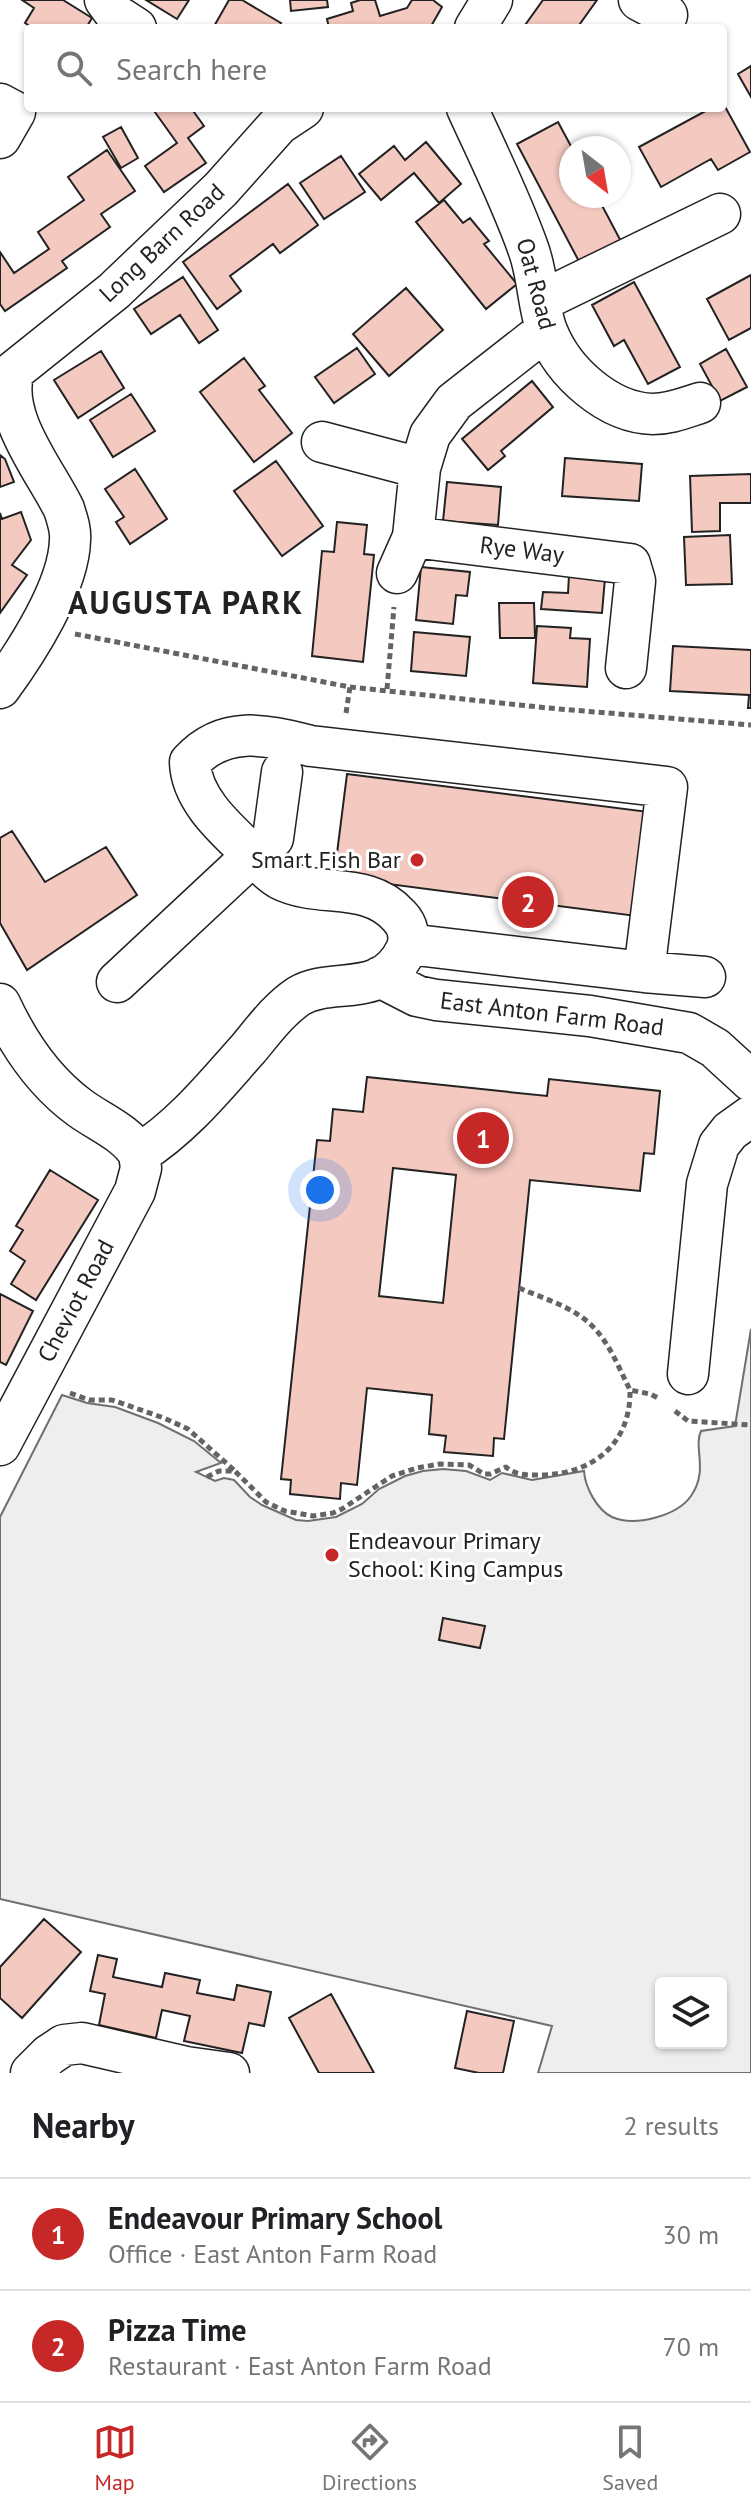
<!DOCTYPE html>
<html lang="en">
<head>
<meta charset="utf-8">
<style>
	:root { --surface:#fff; --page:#f2f2f2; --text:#202124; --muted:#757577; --line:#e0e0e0; --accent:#c62828 }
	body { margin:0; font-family:"PT Sans",sans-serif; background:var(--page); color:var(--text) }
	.controls { position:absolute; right:24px; bottom:24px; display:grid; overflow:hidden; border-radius:8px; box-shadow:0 2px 6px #0004 }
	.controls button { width:72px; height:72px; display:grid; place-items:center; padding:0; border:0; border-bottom:2px solid var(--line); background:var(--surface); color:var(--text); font:40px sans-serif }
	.compass { position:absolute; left:559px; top:136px; width:72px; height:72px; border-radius:50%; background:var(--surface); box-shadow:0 2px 6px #0004; rotate:149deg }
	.you { position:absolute; left:320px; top:1190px; width:28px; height:28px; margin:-20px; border:6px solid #fff; border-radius:50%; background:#1a73e8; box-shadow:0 0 0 12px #1a73e833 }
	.badge { display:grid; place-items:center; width:52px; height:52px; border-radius:50%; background:var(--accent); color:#fff; font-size:26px; font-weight:700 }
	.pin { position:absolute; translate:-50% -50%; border:4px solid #fff; box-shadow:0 2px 8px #0006 }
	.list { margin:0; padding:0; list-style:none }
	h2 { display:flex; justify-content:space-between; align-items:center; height:104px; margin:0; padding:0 32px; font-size:34px }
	h2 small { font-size:26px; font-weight:400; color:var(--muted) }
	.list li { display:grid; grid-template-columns:52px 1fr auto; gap:24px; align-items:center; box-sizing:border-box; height:112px; padding:0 32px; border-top:2px solid var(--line) }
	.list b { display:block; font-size:30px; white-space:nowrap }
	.list p { margin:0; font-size:26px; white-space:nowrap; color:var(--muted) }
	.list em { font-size:26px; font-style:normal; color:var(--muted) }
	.icon { flex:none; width:44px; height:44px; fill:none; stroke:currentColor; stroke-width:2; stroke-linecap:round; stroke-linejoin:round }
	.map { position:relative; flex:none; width:751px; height:2073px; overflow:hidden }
	.search { position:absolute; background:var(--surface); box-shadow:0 2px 6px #0004; left:24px; right:24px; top:24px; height:88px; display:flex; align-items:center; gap:20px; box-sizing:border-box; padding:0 28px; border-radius:8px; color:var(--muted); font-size:30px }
	.sheet { height:328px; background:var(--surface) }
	nav { display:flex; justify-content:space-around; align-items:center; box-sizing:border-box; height:112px; border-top:2px solid var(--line); background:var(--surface); font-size:22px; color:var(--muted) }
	nav a { display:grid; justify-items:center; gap:4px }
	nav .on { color:var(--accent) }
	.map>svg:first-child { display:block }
	.green { fill:#eee; stroke:#6f6f6f; stroke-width:2; fill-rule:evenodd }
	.building { fill:#f3c9c0; stroke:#222; stroke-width:2; fill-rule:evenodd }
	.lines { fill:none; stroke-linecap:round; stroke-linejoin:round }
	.minor-casing { stroke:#222; stroke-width:43 }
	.path { stroke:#646464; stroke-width:5; stroke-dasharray:6 4; stroke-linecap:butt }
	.minor { stroke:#fff; stroke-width:40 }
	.poi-dot { fill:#c62828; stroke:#fff; stroke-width:3 }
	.labels { text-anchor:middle; stroke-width:6; stroke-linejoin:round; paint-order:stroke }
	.street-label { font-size:24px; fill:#222; stroke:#fff }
	.poi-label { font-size:24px; fill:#222; stroke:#fff; text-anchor:end }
	.district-label { font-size:32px; font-weight:bold; letter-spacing:2px; fill:#222; stroke:#fff }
</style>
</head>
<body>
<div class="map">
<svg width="751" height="2073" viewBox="0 0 751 2073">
	<rect width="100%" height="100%" fill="#fff"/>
	<!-- green -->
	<path class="green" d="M751,1329V2073H538L552,2026L0,1899V1517L62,1395L87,1403L115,1407L158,1423L194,1441L221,1463L196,1472L215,1481L224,1478L234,1480L250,1497L262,1505L296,1520L308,1521L336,1517L362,1504L379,1489L405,1476L423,1471L443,1469L466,1471L490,1480L502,1473L532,1480L584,1471C585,1487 597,1510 612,1517C635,1527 677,1516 691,1496C709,1470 693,1448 701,1431L735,1426ZM661,1983H721V2043H661Z"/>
	<!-- building -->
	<path class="building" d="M22,0H63L92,18L86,28H33L25,23L34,8Z
		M146,0H189L177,19Z
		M229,0H242L281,23L278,28H213Z
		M290,0H327L328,7L291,11Z
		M360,0H375L380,16L407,8L412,0H433L442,7L430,28H329L327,19L353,11L351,3Z
		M543,0H597L577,28H523Z
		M751,66V97L738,74Z
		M723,103L750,152L718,170L711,159L661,187L639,147L711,108H723Z
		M152,108H191L204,126L188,138L206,163L164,192L145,166L177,143Z
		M558,122L572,148L571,196H597L624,247L583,269L517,144Z
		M121,127L138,158L121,168L103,137Z
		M426,142L461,184L439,203L414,173L381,200L359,174L394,146L405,160Z
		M107,150L135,191L101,214L110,227L62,261L67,268L5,311L0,304V252L14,273L49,249L38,232L84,200L68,177Z
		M341,156L365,192L324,219L300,183Z
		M288,184L318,225L280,253L273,244L230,276L241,291L217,309L183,262Z
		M444,200L463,223L470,218L489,241L484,244L517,284L486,309L416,222Z
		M751,275V328L729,340L707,299Z
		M183,277L218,330L199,343L180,315L151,334L134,309Z
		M634,282L680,367L648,384L624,340L614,346L592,305Z
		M406,288L443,330L389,376L353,334Z
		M357,348L375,374L334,403L315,377Z
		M726,349L747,387L720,401L700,364Z
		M101,351L124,388L78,418L54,380Z
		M244,358L265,386L259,390L292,433L254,462L200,392Z
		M532,381L553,407L501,451L505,456L488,470L462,439Z
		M131,394L155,431L113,457L90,420Z
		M0,455L5,459L14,482L0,487Z
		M565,458L642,464L639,501L562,496Z
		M276,461L323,526L282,556L234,491Z
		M135,469L167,519L130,544L116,522L124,517L105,489Z
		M751,474V503H720V531L692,532L690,476Z
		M447,482L501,487L498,525L443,521Z
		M21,512L31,540L12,565L27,575L0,613V513L2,519Z
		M337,522L367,525L364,554L374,555L363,662L312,656L322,551L334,552Z
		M730,535L732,584L686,585L684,537Z
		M421,567L470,572L467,596L456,595L453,624L416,620Z
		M569,575L605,578L602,613L541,609L543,592L568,593Z
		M499,603H534L535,638H500Z
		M537,626L571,628L570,638L590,639L587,687L533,683Z
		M414,632L470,637L466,676L411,671Z
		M673,646L751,650V708H748L749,695L670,691Z
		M347,774L649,812L636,916L334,877Z
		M12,831L45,882L106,847L137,895L27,970L0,923V838Z
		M367,1077L547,1096L549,1079L660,1091L654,1154L644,1153L640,1191L530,1180L504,1439L494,1438L493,1456L444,1452L446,1436L429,1434L432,1395L367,1388L357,1485L341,1483L340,1499L290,1494L291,1480L281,1479L317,1140L330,1141L333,1109L363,1112ZM393,1168L456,1175L443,1303L379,1296Z
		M50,1170L98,1200L36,1300L11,1284L25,1261L10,1251L23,1230L16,1226Z
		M0,1294L33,1311L6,1365L0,1362Z
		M443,1618L485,1626L480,1648L439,1640Z
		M44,1919L81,1952L22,2018L0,1998V1967Z
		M98,1955L117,1959L113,1977L162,1987L165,1973L200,1980L197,1993L234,2000L237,1985L271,1992L264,2026L249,2023L242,2053L184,2041L190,2016L162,2010L156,2038L99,2025L105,1994L90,1991Z
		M331,1994L374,2073H319L289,2018Z
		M467,2011L514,2021L503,2073H479L455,2068Z"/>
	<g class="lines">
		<defs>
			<path id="minor" d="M105,0L116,15L136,28
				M639,0L667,15
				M475,28L492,0
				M0,104L15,112L0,138
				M467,108C488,154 511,200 528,248C538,274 538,308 547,331C563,372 608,413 653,414C670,414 684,408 700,403
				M541,301L720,214
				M322,442L420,468
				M413,537L630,564L635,581L626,668
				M397,573L413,537L420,468L430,435L454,402L546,330
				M0,688C27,651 69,586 70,540C71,529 67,519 64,509C45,470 0,417 14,371L114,291L221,189L279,124L303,108
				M408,944L644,972L705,977
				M380,977L417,996L436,1000L590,1016L689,1033L715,1048L751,1081
				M117,982L253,855C227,830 191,800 190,762C225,724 266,735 311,746L667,787L644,972
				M0,1004C19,1045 43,1081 80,1108C99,1122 127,1133 139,1154C183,1126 214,1087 248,1049C263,1031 279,1009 299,996C333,976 382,1000 406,950C411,938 408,925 399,916C367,880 320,899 280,879C269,873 261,863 253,855L273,838L282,772
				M688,1374L707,1184L719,1145L730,1131L751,1116
				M0,1445L135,1191L141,1168L139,1154
				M31,2073L49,2055L64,2045L82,2043L186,2067L229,2073"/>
		</defs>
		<!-- minor casing -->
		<use href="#minor" class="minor-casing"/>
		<!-- path -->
		<path class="path" d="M75,634L350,687L548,708L751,725
			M387,689L394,607
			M346,713L350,687
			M519,1288C545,1299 577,1308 596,1330C611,1347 620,1370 630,1390L650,1394L658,1398
			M70,1393L89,1400H112L164,1418L188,1429L234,1470
			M675,1411L688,1421L751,1425
			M207,1477L219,1471H235L266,1502L285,1511L313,1516L333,1513L342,1509L392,1476L417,1468L440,1464L469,1465L484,1474H490L506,1467C516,1476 529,1475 541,1475C593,1474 631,1444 630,1390"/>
		<!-- minor -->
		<use href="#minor" class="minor"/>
	</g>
	<!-- markers -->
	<g class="poi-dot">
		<circle cx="417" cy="860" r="8"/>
		<circle cx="332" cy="1555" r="8"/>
	</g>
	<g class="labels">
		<!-- street labels -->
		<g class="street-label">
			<text transform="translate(162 243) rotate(-43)" y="8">Long Barn Road</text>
			<text transform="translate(536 284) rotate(75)" y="8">Oat Road</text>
			<text transform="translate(522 550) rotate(7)" y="8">Rye Way</text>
			<text transform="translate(552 1014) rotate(7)" y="8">East Anton Farm Road</text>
			<text transform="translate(76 1301) rotate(-62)" y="8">Cheviot Road</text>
		</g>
		<!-- poi labels -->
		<g class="poi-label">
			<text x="401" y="868">Smart Fish Bar</text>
			<text x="348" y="1549" text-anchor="start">Endeavour Primary<tspan x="348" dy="28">School: King Campus</tspan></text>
		</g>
		<!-- district labels -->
		<g class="district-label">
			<text x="186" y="614">AUGUSTA PARK</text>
		</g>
	</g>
</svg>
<div class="controls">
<button><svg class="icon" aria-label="layers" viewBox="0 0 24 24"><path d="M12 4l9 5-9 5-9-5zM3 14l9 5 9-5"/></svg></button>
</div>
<svg class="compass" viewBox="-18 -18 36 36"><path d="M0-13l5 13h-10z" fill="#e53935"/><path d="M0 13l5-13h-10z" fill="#757577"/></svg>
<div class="you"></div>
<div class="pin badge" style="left:483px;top:1138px">1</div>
<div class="pin badge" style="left:528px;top:902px">2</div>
<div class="search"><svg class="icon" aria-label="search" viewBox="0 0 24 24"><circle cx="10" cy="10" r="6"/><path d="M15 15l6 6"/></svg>Search here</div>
</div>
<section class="sheet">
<h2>Nearby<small>2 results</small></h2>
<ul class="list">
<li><span class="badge">1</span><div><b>Endeavour Primary School</b><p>Office · East Anton Farm Road</p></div><em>30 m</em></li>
<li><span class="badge">2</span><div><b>Pizza Time</b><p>Restaurant · East Anton Farm Road</p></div><em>70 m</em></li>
</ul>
</section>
<nav>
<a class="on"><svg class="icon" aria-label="map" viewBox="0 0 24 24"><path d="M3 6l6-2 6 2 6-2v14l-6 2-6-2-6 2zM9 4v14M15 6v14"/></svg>Map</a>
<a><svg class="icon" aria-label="directions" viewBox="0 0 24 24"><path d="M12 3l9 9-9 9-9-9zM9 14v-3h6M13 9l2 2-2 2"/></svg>Directions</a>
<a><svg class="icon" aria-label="saved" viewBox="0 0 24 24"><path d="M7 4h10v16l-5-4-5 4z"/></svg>Saved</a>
</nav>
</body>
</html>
